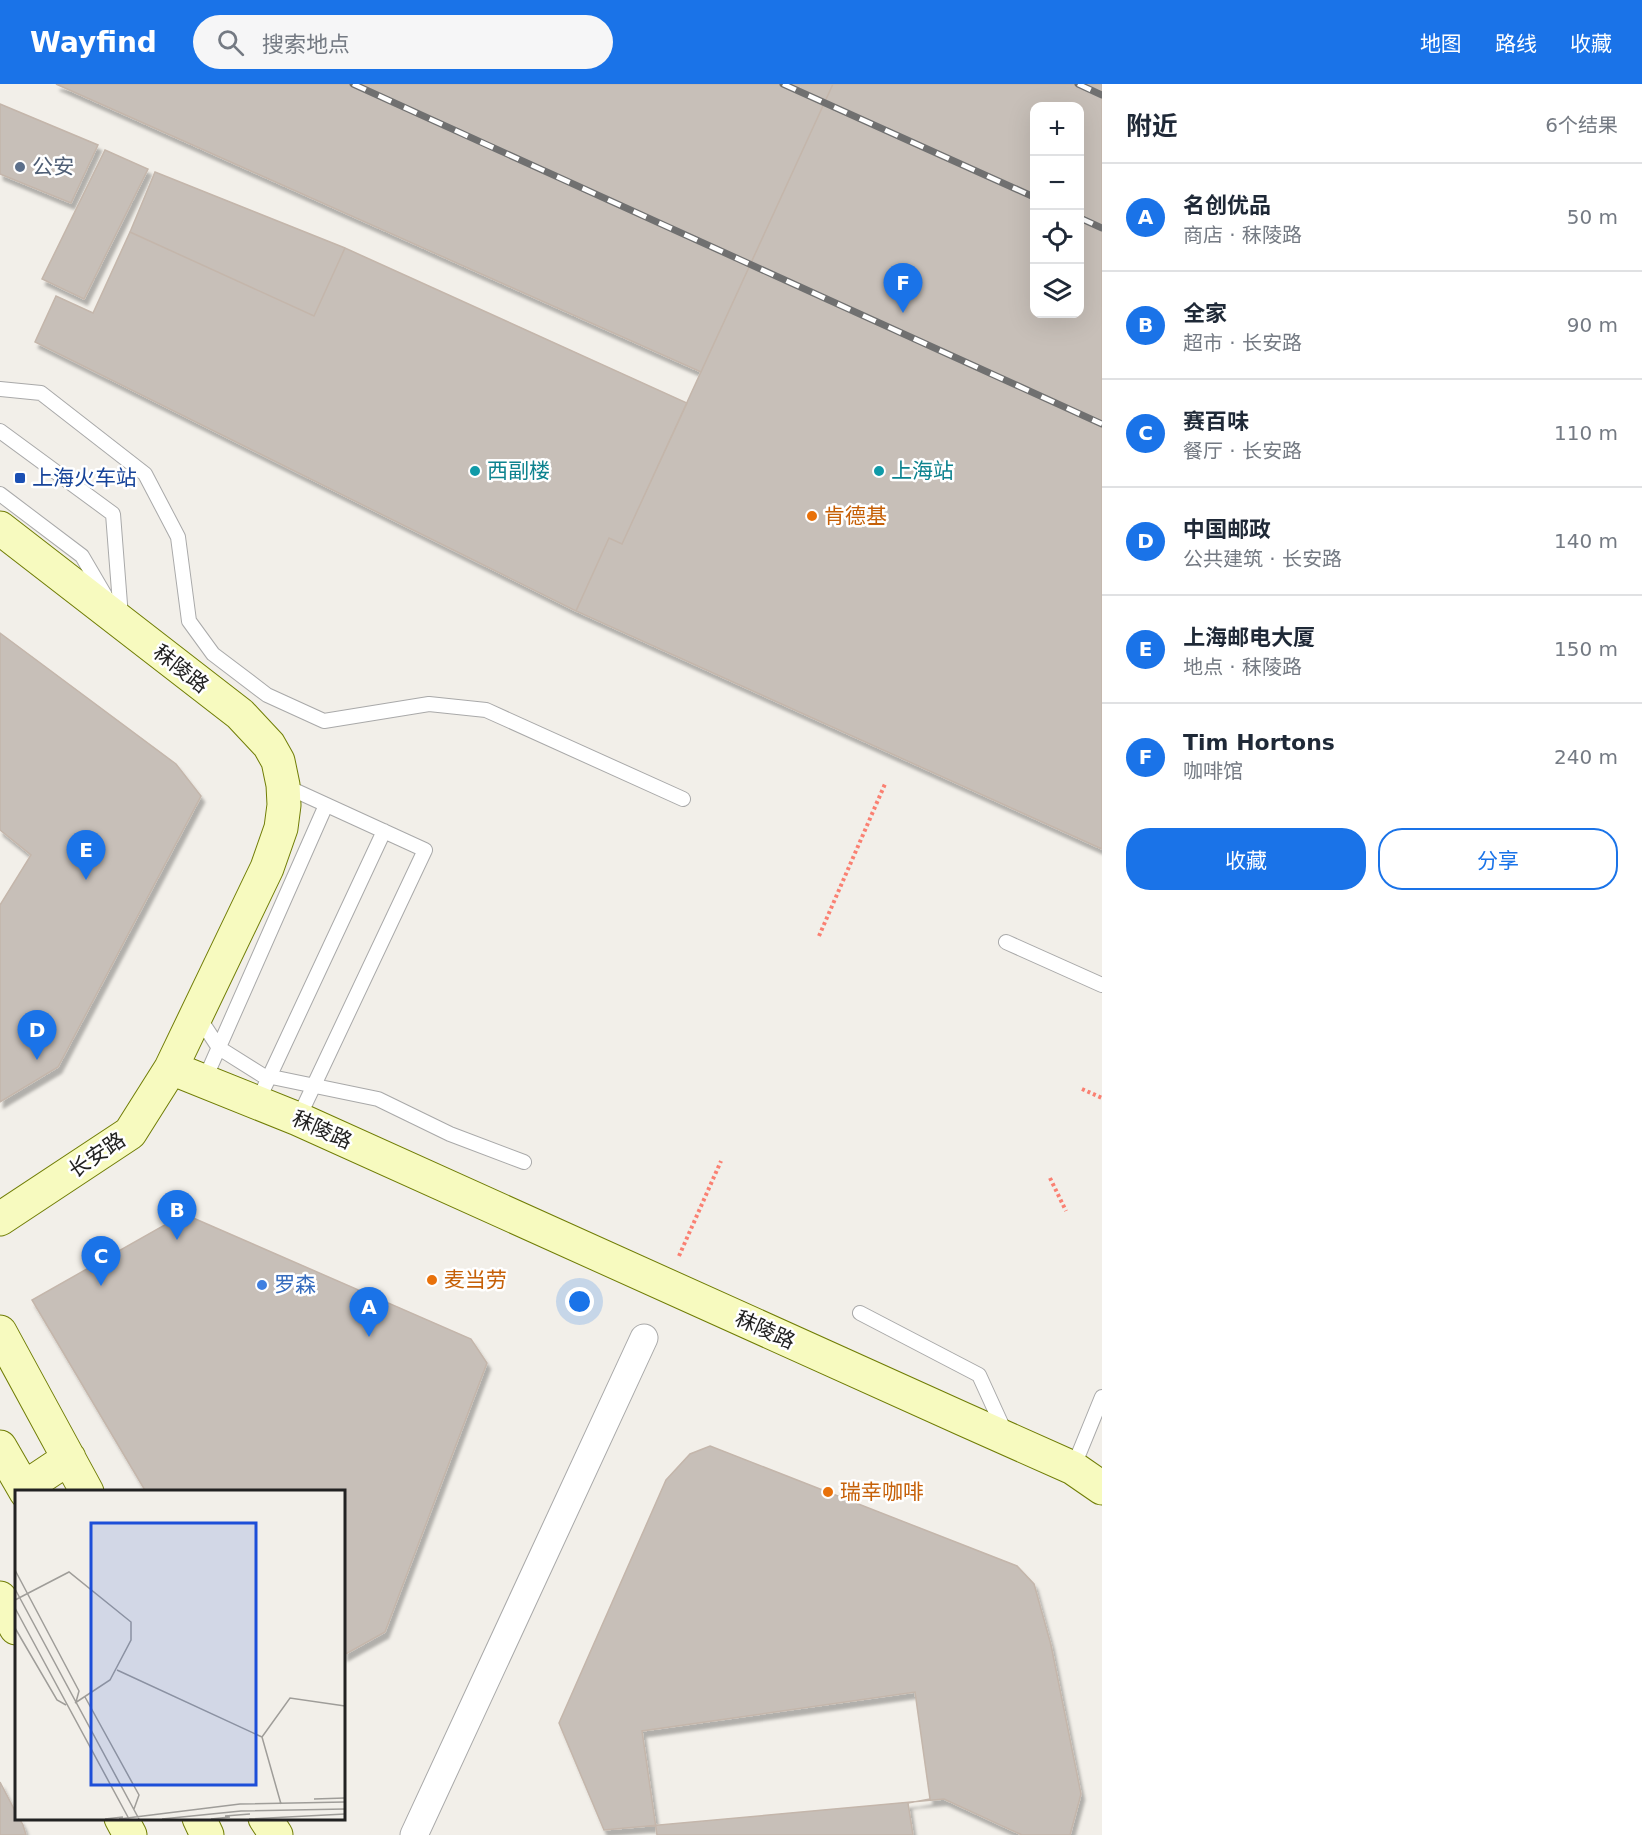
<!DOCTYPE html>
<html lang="zh">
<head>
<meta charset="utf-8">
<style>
	:root { --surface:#fff; --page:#f6f6f7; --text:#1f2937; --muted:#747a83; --line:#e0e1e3; --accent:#1a73e8 }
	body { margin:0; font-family:"DejaVu Sans","Noto Sans SC",sans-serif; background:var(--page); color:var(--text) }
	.controls { position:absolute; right:18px; top:18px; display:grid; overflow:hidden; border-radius:12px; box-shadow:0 6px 24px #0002 }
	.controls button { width:54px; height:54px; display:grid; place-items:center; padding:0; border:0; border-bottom:2px solid var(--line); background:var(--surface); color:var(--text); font:30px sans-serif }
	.you { position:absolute; left:580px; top:1218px; width:21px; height:21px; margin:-15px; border:4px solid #fff; border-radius:50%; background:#1a73e8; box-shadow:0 0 0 9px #1a73e833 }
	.badge { display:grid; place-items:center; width:39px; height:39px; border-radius:50%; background:var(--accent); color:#fff; font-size:20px; font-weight:700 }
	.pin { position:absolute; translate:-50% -50px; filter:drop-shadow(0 2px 3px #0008) }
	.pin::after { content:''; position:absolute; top:32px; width:21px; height:18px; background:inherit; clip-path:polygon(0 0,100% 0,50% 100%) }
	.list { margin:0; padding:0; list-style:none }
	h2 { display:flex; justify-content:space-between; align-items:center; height:78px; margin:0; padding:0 24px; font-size:26px }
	h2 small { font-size:20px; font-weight:400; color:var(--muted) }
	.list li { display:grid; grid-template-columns:39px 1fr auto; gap:18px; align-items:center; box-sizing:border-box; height:108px; padding:0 24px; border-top:2px solid var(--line) }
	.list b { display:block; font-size:22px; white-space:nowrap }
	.list p { margin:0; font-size:20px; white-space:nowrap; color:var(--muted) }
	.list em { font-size:20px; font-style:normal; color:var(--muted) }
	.actions { display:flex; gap:12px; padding:18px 24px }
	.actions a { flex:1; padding:14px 0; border:2px solid var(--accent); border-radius:24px; text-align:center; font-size:21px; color:var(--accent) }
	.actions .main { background:var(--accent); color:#fff }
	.icon { flex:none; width:33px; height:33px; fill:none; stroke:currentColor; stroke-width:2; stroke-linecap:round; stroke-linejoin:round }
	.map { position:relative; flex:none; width:1102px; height:1751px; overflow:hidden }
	header { display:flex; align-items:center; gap:36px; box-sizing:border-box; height:84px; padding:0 30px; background:var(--accent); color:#fff }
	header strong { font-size:28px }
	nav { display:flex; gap:33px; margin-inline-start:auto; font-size:21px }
	.search { width:420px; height:54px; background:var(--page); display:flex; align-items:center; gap:15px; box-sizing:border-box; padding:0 21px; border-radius:33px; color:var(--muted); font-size:22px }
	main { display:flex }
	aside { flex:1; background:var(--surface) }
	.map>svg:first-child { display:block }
	.building { fill:#c7bfb8; stroke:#c4b6ab; stroke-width:1.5; fill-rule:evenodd; filter:url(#shadow) }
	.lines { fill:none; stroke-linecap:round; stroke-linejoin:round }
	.lane-casing { stroke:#a9a9a9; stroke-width:16 }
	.street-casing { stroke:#a9a9a9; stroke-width:29 }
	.secondary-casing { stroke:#707d05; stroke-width:35 }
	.path { stroke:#fa8072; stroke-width:4; stroke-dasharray:3 3; stroke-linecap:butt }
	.lane { stroke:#fff; stroke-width:14 }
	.street { stroke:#fff; stroke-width:27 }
	.secondary { stroke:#f7fabf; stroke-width:33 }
	.rail-casing { stroke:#707070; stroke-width:7 }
	.rail { stroke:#fff; stroke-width:4.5; stroke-dasharray:14; stroke-linecap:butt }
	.service-dot { fill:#5c6f8a; stroke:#fff; stroke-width:2 }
	.culture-dot { fill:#0f9aa8; stroke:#fff; stroke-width:2 }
	.transit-dot { fill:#1a4fb4; stroke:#fff; stroke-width:2 }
	.food-dot { fill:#e8710a; stroke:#fff; stroke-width:2 }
	.shop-dot { fill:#3f7fe0; stroke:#fff; stroke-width:2 }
	.labels { text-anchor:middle; stroke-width:5; stroke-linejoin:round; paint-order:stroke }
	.service-label { font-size:21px; fill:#4e5e75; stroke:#fff; text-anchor:start }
	.culture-label { font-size:21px; fill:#0d838f; stroke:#fff; text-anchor:start }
	.transit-label { font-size:21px; fill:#164399; stroke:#fff; text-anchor:start }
	.food-label { font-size:21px; fill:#c56008; stroke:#fff; text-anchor:start }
	.street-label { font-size:21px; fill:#222; stroke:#fff }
	.shop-label { font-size:21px; fill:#366cbe; stroke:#fff; text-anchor:start }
	.inset-road { fill:none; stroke:#9f9d99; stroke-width:1.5 }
	.view { fill:#1d4ed8; fill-opacity:0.15; stroke:#1d4ed8; stroke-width:3 }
	.inset-edge { fill:none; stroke:#222; stroke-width:3 }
</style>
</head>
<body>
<header>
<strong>Wayfind</strong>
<div class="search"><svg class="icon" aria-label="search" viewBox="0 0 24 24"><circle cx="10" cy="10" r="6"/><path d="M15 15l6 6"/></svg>搜索地点</div>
<nav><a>地图</a><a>路线</a><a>收藏</a></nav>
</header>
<main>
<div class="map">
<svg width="1102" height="1751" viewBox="0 0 1102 1751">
	<defs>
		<filter id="shadow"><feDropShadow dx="3.5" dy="6" stdDeviation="1.5" flood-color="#0004"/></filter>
	</defs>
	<rect width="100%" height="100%" fill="#f2efe9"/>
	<!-- building -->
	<path class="building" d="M56,0H833L701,288Z
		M833,0H1102V765L576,527L609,454L622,460ZM1034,22H1080V230H1034Z
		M0,20L98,61L71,119L0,90Z
		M105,66L148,85L84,215L42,195Z
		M155,88L345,164L314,232L130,148Z
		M130,148L314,232L345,164L687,319L622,460L609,454L576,527L35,258L56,212L93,229Z
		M0,549L176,680L201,712L58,983L0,1018V821L31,771L0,746Z
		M184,1130L471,1255L487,1279L385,1548L344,1571V1408H146L32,1216Z
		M710,1362L1017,1482L1034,1500L1051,1561L1081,1710L1070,1751H1022L944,1715L604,1746L559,1639L666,1396L690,1370Z
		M915,1608L930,1715L908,1719L913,1751H657L642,1647Z
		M0,1698L16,1729V1734H19L23,1741L26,1751H0Z"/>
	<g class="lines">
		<defs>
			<path id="lane" d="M0,305L41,309L145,390L178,453L189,537L213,570L267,611L324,637L429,620L486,626L683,715
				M0,347L113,430L121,533
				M0,410L82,472L106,513
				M283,701L425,766L298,1035
				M1006,858L1102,901
				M198,932L219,964L262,991L378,1015L450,1050L524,1078
				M204,997L326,721
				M257,1019L384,747
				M860,1229L979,1291L1005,1348
				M1073,1384L1102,1313"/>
			<path id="street" d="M414,1751L644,1254"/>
			<path id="secondary" d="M0,444L240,630L269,661L278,677L283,701L284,721L281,744L267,784L171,984L130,1049L0,1135
				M171,984L298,1035L963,1335L1073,1384L1102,1404
				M0,1248L87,1408
				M0,1363L26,1408
				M24,1404L69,1374
				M0,1514L16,1544
				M121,1734L130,1751
				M199,1734L207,1751
				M265,1734L276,1751"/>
		</defs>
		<!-- lane casing -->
		<use href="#lane" class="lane-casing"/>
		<!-- street casing -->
		<use href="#street" class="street-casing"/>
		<!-- secondary casing -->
		<use href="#secondary" class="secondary-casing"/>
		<!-- path -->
		<path class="path" d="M819,852L885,700
			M1082,1005L1102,1014
			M1050,1094L1066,1127
			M679,1172L721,1077"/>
		<!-- lane -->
		<use href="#lane" class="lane"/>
		<!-- street -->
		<use href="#street" class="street"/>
		<!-- secondary -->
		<use href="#secondary" class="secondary"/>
		<defs>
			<path id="rail" d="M353,0L1102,340
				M783,0L1034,113
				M1078,0L1102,11
				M1080,134L1102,144"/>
		</defs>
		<!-- rail casing -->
		<use href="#rail" class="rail-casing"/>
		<!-- rail -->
		<use href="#rail" class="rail"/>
	</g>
	<!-- markers -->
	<circle class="service-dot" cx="20" cy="83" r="6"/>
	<g class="culture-dot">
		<circle cx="475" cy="387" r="6"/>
		<circle cx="879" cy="387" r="6"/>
	</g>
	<rect class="transit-dot" x="14" y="388" width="12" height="12" rx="3"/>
	<g class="food-dot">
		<circle cx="812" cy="432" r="6"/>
		<circle cx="432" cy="1196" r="6"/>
		<circle cx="828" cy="1408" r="6"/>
	</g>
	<circle class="shop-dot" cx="262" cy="1201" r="6"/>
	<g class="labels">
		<!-- service labels -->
		<g class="service-label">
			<text x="32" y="90">公安</text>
		</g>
		<!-- culture labels -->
		<g class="culture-label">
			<text x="487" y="394">西副楼</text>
			<text x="891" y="394">上海站</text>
		</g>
		<!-- transit labels -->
		<g class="transit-label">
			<text x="32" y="401">上海火车站</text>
		</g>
		<!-- food labels -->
		<g class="food-label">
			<text x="824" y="439">肯德基</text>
			<text x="444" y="1203">麦当劳</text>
			<text x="840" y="1415">瑞幸咖啡</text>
		</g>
		<!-- street labels -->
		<g class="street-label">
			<text transform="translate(181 585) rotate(38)" y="7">秣陵路</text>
			<text transform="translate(322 1046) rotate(24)" y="7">秣陵路</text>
			<text transform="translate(97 1071) rotate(-34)" y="7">长安路</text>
			<text transform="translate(765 1246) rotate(24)" y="7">秣陵路</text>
		</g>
		<!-- shop labels -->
		<g class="shop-label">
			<text x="274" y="1208">罗森</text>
		</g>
	</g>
	<!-- overview -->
	<g transform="translate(15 1406)">
		<rect width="330" height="330" fill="#f2efe9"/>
		<path class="inset-road" d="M0,80L64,201L61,212M0,99L124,329M0,110L54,82L116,132V150L95,190L60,213M0,118L114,329M0,138L42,210L51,215M102,180L247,247M70,207L124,305L119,319M247,247L275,208L330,216M247,247L266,314M299,309L330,308M210,326L235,324M90,329L108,327M104,329L225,314L330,312M147,329L226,321L330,319M196,329L215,327M234,329L330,324"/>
		<path class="view" d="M76,33H241V295H76Z"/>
		<rect width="330" height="330" class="inset-edge"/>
	</g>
</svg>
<div class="controls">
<button>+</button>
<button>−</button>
<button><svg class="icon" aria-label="locate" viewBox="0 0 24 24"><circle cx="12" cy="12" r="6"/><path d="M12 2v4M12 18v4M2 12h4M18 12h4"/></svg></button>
<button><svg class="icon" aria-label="layers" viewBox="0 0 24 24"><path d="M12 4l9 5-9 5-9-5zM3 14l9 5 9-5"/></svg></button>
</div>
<div class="you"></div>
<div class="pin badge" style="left:369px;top:1253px">A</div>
<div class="pin badge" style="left:177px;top:1156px">B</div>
<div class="pin badge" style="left:101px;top:1202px">C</div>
<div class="pin badge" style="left:37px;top:976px">D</div>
<div class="pin badge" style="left:86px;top:796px">E</div>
<div class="pin badge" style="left:903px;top:229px">F</div>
</div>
<aside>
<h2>附近<small>6个结果</small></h2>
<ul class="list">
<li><span class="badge">A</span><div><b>名创优品</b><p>商店 · 秣陵路</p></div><em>50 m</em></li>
<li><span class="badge">B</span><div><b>全家</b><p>超市 · 长安路</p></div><em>90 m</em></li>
<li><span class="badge">C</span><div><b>赛百味</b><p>餐厅 · 长安路</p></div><em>110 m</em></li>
<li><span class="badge">D</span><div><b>中国邮政</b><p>公共建筑 · 长安路</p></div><em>140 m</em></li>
<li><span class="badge">E</span><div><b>上海邮电大厦</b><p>地点 · 秣陵路</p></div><em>150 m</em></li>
<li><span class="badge">F</span><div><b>Tim Hortons</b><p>咖啡馆</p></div><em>240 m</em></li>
</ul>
<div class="actions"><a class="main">收藏</a><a>分享</a></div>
</aside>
</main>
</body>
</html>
